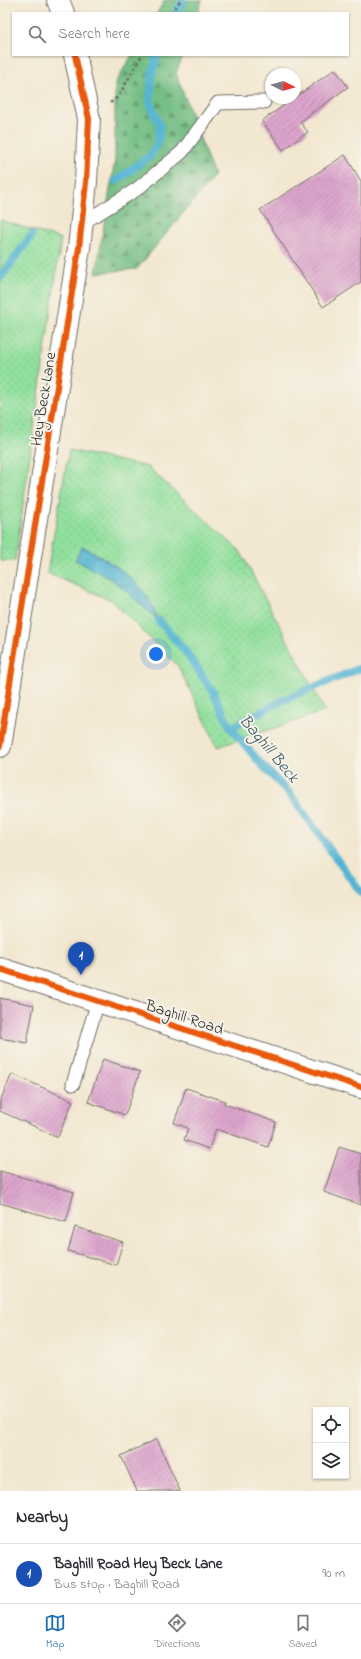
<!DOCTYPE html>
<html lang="en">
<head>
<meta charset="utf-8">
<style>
	:root { --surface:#fff; --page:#f7f7f7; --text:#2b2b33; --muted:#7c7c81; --line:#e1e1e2; --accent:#1f6fb2 }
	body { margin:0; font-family:"Indie Flower",sans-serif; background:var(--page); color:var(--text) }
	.controls { position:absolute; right:12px; bottom:12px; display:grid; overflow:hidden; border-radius:0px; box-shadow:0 1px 3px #0004 }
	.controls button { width:36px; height:36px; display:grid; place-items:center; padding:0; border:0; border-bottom:1px solid var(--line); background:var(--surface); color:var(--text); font:20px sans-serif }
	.compass { position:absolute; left:265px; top:68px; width:36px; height:36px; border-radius:50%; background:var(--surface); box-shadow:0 1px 3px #0004; rotate:95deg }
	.you { position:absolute; left:156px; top:654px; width:14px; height:14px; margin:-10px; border:3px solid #fff; border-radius:50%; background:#1a73e8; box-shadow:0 0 0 6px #1a73e833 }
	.badge { display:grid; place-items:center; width:26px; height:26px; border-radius:50%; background:var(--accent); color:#fff; font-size:13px; font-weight:700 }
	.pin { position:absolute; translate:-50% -33px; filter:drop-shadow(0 1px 2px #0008) }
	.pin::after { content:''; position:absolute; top:21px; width:14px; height:12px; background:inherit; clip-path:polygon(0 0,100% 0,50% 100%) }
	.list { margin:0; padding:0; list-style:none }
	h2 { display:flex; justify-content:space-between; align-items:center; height:52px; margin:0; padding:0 16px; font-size:17px }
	h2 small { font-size:13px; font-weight:400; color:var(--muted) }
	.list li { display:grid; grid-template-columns:26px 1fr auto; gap:12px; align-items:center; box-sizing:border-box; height:60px; padding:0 16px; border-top:1px solid var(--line) }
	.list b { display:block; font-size:15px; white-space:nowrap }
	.list p { margin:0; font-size:13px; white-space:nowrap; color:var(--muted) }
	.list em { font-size:13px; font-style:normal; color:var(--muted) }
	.icon { flex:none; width:22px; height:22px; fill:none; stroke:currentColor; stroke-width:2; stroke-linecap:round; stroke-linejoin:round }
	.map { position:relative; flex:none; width:361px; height:1491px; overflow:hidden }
	.search { position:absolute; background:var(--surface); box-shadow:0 1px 3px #0004; left:12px; right:12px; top:12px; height:44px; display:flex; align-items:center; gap:10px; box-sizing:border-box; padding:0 14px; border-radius:0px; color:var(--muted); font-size:15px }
	.sheet { height:112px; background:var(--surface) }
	nav { display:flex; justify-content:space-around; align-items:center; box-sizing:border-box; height:56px; border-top:1px solid var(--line); background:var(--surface); font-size:11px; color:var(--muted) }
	nav a { display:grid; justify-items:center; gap:2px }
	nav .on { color:var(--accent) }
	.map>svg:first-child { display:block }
	.grass { fill:url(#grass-dots); stroke:#5e8664 }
	.forest { fill:url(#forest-firs); stroke:#507458 }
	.water { fill:url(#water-ripples); stroke:#40707f }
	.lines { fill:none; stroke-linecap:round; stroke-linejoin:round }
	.stream { stroke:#55b5d3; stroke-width:8 }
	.building { fill:url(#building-hatch) }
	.service-casing { stroke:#716d65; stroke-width:15 }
	.tertiary-casing { stroke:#716d65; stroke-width:24 }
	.path { stroke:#716d65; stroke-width:2.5; stroke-dasharray:3 3; stroke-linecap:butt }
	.service { stroke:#fff; stroke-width:13 }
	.tertiary { stroke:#fff; stroke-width:22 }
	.cycleway-casing { stroke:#f7f3e8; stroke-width:8 }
	.cycleway { stroke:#e8590c; stroke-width:6 }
	.labels { text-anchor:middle; stroke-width:4; stroke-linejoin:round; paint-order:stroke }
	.street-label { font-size:16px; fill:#2b2b2b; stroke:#f7f3e8 }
	.water-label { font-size:17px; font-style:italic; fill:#3a5b66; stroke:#f7f3e8 }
</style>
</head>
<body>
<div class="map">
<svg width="361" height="1491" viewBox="0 0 361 1491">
	<defs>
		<pattern id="grass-dots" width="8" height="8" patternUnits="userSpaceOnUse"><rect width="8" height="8" fill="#92e09e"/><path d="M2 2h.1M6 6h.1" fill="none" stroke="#7ec088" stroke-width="1.8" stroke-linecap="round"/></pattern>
		<pattern id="forest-firs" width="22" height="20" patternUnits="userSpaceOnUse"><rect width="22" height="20" fill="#75be85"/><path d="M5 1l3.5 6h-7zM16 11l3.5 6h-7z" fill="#609b6d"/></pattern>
		<pattern id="water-ripples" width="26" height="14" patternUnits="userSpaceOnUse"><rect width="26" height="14" fill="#55b5d3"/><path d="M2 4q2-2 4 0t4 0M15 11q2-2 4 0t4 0" fill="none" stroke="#4793ab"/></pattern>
		<pattern id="building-hatch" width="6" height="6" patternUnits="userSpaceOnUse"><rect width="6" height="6" fill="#dda5cd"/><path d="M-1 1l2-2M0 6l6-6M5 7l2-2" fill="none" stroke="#b387a7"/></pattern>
	</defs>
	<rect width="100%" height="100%" fill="#f7f3e8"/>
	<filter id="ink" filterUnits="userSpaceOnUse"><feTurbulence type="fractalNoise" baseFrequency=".025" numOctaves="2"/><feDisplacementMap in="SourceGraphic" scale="8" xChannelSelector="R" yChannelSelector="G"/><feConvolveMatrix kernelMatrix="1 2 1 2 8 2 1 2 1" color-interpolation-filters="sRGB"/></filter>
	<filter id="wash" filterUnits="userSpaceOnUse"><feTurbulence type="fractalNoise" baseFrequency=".012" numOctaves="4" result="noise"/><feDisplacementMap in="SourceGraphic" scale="16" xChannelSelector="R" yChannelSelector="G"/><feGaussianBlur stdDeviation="0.9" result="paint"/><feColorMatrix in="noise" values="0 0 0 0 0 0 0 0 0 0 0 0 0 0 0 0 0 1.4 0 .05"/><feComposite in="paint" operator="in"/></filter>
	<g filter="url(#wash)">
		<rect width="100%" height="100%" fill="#f2e7d0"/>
		<!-- grass -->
		<path class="grass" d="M0,220L61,239L15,561H0Z
			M69,450L148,467L240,551L325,711L218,747L178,666L111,600L47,573Z"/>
		<!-- forest -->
		<path class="forest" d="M165,0H202L198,13H157Z
			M132,55H183L176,73L214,176L137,269L96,273L115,159V83Z"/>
		<!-- water -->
		<path class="water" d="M83,546C108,561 135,575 150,601C153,608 156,615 159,621L125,590L111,579L75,560Z"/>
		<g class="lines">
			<!-- stream -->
			<path class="stream" d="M176,13L183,0
				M116,181L150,156L158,143L160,126L150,103L152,74L157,55
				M0,278L32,235
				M159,621L183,648L212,690L231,728L259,762L290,794L361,893
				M231,728L283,700L361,668"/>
		</g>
		<g id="blocks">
			<!-- building -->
			<path class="building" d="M335,69L348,87L300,122L308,132L283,150L262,121Z
				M345,155L361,181V282L323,307L260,210Z
				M0,998L34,1005L27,1043L0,1038Z
				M103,1059L140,1072L125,1115L88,1102Z
				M12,1074L73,1101L58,1137L0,1111V1101Z
				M186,1088L225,1101L224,1104L276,1122L268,1147L216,1129L209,1149L184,1140L188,1128L174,1123Z
				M339,1147L361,1154V1205L324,1192Z
				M0,1171L74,1192L66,1222L0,1203Z
				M75,1227L123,1242L116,1265L68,1251Z
				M157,1439L180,1491H137L121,1456Z"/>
		</g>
	</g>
	<g filter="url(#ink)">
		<use href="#blocks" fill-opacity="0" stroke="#716d65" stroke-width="1"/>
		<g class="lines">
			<defs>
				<path id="service" d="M81,224L137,189L182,152L218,103L264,102
					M73,1084L98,1001"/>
				<path id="tertiary" d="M58,0L63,13
					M0,746L79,248L86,182L89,119L75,55
					M0,969L361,1087"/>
			</defs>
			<!-- service casing -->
			<use href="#service" class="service-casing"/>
			<!-- tertiary casing -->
			<use href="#tertiary" class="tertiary-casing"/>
			<!-- path -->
			<path class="path" d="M171,13L181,0
				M110,103L118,97L142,55"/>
			<!-- service -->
			<use href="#service" class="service"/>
			<!-- tertiary -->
			<use href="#tertiary" class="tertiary"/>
			<defs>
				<path id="cycleway" d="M0,746L79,248L86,182L89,119L75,55
					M0,969L361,1087"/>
			</defs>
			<!-- cycleway casing -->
			<use href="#cycleway" class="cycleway-casing"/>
			<!-- cycleway -->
			<use href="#cycleway" class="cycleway"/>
		</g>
	</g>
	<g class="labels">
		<!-- street labels -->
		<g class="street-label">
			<text transform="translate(42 399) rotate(-81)" y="6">Hey Beck Lane</text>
			<text transform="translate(185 1016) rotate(18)" y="6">Baghill Road</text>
		</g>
		<!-- water labels -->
		<g class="water-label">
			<text transform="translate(270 748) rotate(50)" y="6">Baghill Beck</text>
		</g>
	</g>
</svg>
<div class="controls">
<button><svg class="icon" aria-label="locate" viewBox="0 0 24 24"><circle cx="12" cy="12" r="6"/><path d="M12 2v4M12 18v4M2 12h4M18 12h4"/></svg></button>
<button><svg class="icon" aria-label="layers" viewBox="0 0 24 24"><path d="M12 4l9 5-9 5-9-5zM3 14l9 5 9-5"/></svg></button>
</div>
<svg class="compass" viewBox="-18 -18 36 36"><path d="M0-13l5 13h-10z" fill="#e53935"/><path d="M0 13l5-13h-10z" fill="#7c7c81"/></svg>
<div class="you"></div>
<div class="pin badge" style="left:81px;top:975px;background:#1a4fb4">1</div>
<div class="search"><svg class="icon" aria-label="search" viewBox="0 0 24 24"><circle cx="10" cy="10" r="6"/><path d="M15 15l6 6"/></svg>Search here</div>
</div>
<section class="sheet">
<h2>Nearby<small></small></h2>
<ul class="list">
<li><span class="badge" style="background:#1a4fb4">1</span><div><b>Baghill Road Hey Beck Lane</b><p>Bus stop · Baghill Road</p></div><em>90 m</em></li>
</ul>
</section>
<nav>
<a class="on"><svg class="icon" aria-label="map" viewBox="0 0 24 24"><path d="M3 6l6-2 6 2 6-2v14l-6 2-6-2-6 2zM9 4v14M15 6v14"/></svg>Map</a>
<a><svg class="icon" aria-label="directions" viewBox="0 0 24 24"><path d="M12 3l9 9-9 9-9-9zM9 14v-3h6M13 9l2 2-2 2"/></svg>Directions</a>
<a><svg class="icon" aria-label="saved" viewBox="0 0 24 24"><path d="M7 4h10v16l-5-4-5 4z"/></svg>Saved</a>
</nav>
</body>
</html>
